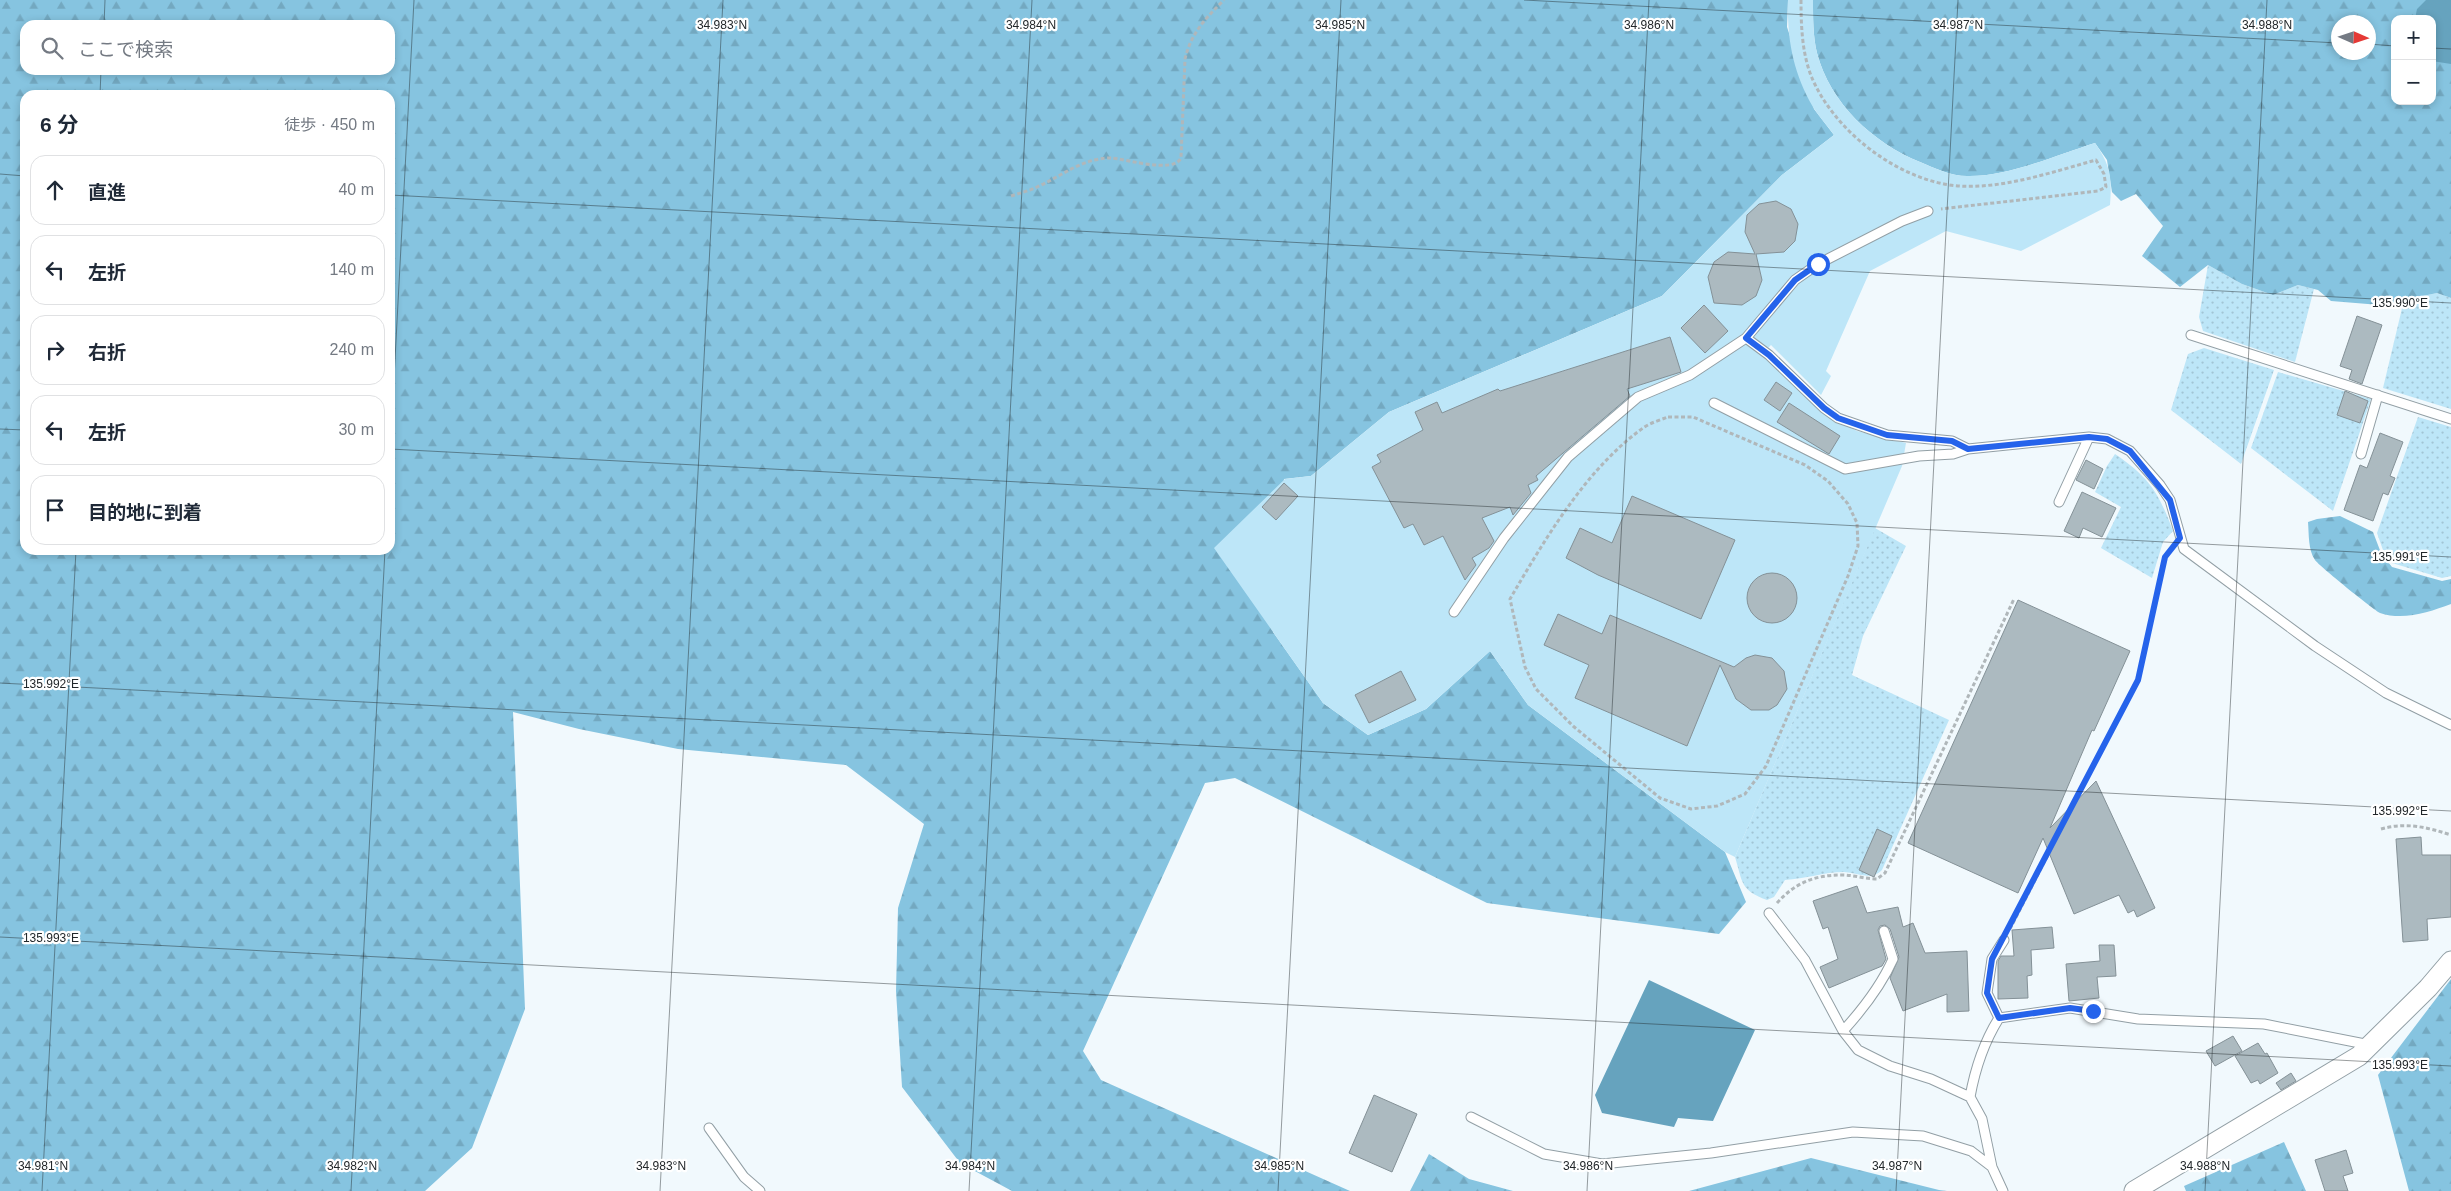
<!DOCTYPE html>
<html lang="ja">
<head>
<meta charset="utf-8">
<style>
	:root { --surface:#fff; --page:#f2f2f3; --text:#1f2937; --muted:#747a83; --line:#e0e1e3 }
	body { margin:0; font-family:Arial,"Noto Sans JP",sans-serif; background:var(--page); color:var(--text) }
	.controls { position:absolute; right:15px; top:15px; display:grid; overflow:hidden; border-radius:10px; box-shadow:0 2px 8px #0003 }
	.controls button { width:45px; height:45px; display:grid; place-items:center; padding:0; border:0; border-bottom:1px solid var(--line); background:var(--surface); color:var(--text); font:25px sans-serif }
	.compass { position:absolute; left:2331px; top:15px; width:45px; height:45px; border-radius:50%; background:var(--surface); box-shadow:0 2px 8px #0003; rotate:93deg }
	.stop { position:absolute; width:15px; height:15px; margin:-11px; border:4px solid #2563eb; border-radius:50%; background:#fff }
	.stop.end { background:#2563eb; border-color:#fff; box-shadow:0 1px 5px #0008 }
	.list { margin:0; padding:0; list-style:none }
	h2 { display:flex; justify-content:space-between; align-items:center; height:65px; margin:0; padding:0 20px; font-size:21px }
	h2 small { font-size:16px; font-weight:400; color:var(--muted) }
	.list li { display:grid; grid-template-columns:32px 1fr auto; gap:15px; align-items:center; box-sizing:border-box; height:70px; margin:0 10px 10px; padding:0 10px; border:1px solid var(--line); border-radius:15px }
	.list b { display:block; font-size:19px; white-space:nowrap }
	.list em { font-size:16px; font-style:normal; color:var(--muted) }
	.icon { flex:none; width:28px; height:28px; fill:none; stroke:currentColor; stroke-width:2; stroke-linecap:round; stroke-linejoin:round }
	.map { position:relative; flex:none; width:2451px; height:1191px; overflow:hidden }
	.search { position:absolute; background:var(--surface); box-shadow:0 2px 8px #0003; left:20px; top:20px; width:375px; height:55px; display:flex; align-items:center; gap:12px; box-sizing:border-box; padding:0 18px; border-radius:15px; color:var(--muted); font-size:19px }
	.panel { position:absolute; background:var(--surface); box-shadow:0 2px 8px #0003; left:20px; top:90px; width:375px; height:465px; border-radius:15px }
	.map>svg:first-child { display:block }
	.grass { fill:url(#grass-dots) }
	.forest { fill:url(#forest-firs); fill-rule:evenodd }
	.pitch { fill:#bde6f8 }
	.water { fill:#66a3be }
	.building { fill:#acbac0; stroke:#849197 }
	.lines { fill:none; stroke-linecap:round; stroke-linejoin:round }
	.lane-casing { stroke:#929fa5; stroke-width:11 }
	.street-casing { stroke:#929fa5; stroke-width:21 }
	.path { stroke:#b0b7ba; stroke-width:3; stroke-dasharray:4 2.5; stroke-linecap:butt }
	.lane { stroke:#fff; stroke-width:9 }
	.street { stroke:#fff; stroke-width:19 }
	.route { stroke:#2563eb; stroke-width:6 }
	.ticks { fill:none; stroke:#22272a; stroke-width:1; stroke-opacity:0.45 }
	.ticks-label { font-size:12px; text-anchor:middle; fill:#22272a; stroke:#fff; stroke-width:4.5; stroke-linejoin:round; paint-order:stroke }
</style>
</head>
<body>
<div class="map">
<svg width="2451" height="1191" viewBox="0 0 2451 1191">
	<defs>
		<pattern id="grass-dots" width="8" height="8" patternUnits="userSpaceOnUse" patternTransform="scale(1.25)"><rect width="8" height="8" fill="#bde6f8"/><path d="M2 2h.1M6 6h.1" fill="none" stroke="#a2c5d5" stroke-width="1.8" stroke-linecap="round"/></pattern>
		<pattern id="forest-firs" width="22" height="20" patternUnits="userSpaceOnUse" patternTransform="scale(1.25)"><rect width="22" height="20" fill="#86c4e0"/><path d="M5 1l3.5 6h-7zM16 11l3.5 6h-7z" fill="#73a8c0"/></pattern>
	</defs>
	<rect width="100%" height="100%" fill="#f1f9fd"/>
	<!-- grass -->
	<path class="grass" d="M2208,265L2242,284L2273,295L2298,285L2314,289L2295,362L2203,331L2199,317Z
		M2437,293L2451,298V409L2383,388L2404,300Z
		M2204,348L2274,370L2241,464L2171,410L2188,354Z
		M2278,372L2371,399L2333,511L2251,448Z
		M2418,417L2451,427V576L2442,578L2392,563L2384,553L2377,533Z
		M2115,454C2149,477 2159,493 2173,531L2163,542L2152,578L2101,548L2121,507L2095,492L2107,466Z
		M1875,528L1906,546L1863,636L1852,675L1949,720L1882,870C1871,881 1858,873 1844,872C1824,872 1805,879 1785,880L1774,897L1767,900C1740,890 1743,883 1735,857Z"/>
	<!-- forest -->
	<path class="forest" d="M0,0H1788L1787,27L1814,109L1834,135L1782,175L1662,296L1389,412L1311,476L1284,479L1273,632L1323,703L1368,735L1426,709L1490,651L1528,705L1725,852L1746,902L1719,934L1487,903L1235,778L1205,783L1083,1051L1101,1080L1350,1191H1012L960,1163L902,1087L896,991L898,908L924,824L846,765L678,749L579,729L513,712L525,1009L472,1148L425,1191H0ZM25,25H390V70H25ZM25,95H390V550H25Z
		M1813,0H2451V298L2437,293L2380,305L2331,301L2318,290L2298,285L2273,295L2242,284L2208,265L2180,287L2142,256L2163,226L2136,194L2121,201L2112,192L2107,160L2095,143C2057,155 2007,177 1967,176C1951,176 1934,168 1920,162C1873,143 1830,103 1817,53C1813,37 1813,17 1813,0ZM2395,19H2432V101H2395ZM2338,22H2368V52H2338Z
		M2340,516L2373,532L2381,553L2392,567L2442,581L2451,579V604C2429,612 2404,621 2380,613C2374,610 2319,566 2315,560C2308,550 2309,534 2308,522L2317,519Z
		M2451,979V1191H2409L2378,1075Z
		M2284,1142L2306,1191H2186L2184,1186Z
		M1429,1154L1469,1179L1513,1191H1410Z
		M1811,1158L1939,1190L1947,1191H1689Z"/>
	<!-- pitch -->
	<path class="pitch" d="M1788,0H1813C1813,17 1813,37 1817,53C1830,103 1873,143 1920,162C1934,168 1951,176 1967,176C2007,177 2057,155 2095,143C2111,166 2112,178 2110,205L2021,251L1946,231L1870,271L1826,371L1831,376L1821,395L1771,345L1761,355L1793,380L1831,417L1857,431L1906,443L1902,466L1735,857L1725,852L1528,705L1490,651L1426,709L1368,735L1323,703L1214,548L1285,479L1311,476L1389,412L1662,296L1782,175L1834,135C1828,126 1819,117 1813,107C1793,72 1787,40 1788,0Z"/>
	<!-- water -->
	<path class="water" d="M2426,0H2451V64L2432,61V19H2415L2417,9Z
		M1649,980L1755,1030L1713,1121L1678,1118L1674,1127L1602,1113L1595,1095Z"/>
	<!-- building -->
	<path class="building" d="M1776,201L1791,209L1798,224L1795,241L1784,252L1756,254L1762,280L1756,296L1742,305L1714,303L1708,277L1714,262L1728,252L1755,254L1745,232L1747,215L1759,204Z
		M1704,305L1728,331L1705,353L1681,328Z
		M2357,316L2382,325L2362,384L2349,379L2352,370L2340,366Z
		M1670,337L1681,372L1627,389L1630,396L1536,476L1538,480L1528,485L1531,493L1513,515L1510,507L1482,518L1494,541L1489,548L1472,558L1476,565L1465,580L1443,536L1424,545L1413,524L1404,528L1372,467L1381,462L1377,455L1423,430L1415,412L1437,402L1442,413L1498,389L1500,391Z
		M1776,382L1792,393L1780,411L1764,400Z
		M2345,391L2368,401L2360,423L2337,415Z
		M1789,403L1840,436L1829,454L1777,422Z
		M2380,433L2403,442L2390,476L2395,478L2388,495L2383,493L2373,521L2344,510L2360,465L2367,468Z
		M2086,460L2103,469L2094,489L2076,480Z
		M1284,483L1298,496L1276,520L1262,507Z
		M2082,492L2116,508L2102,537L2083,528L2079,538L2064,531Z
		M1632,496L1735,540L1701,619L1598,575L1566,558L1580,528L1612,543Z
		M1747 598a25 25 0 1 1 50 0a25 25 0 1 1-50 0Z
		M2018,600L2130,651L2094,731L2092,730L2050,828L2096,781L2155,908L2137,917L2134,910L2128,913L2119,895L2074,914L2043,838L2018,893L1908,843Z
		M1558,614L1602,634L1610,615L1734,667L1746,658L1755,655L1772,658L1784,671L1787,689L1777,705L1769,710H1751L1736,699L1720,665L1687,746L1575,698L1589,665L1544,645Z
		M1401,671L1416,700L1369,723L1355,695Z
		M1877,829L1892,836L1874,877L1859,870Z
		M2421,837L2422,855H2451V917L2427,919L2428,940L2403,942L2396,839Z
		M1857,886L1867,913L1898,907L1903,927L1913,923L1925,953L1967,951L1969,1011L1947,1012V994L1903,1011L1890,978L1899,957L1890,929L1885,925L1880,926L1878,930L1886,959L1882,966L1829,988L1820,967L1838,959L1828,927L1823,929L1813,901Z
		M2052,927L2054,948L2031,950L2032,975L2027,976L2028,998L1998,999V961L2001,956H2014L2012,930Z
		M2099,945H2114L2116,976L2097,977L2099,998L2069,1001L2066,964L2100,961Z
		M2233,1036L2242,1051L2215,1066L2206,1051Z
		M2258,1043L2265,1054L2267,1053L2278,1073L2260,1084L2258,1080L2251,1083L2235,1056Z
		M2291,1073L2296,1081L2281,1090L2276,1083Z
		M1374,1095L1417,1114L1392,1172L1349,1153Z
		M2346,1150L2353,1173L2343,1176L2348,1191H2325L2315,1160Z"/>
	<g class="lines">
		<defs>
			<path id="lane" d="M2191,335L2451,419
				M1746,338L1769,355L1824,408L1838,418L1887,435L1952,441L1968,449
				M1714,403L1845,469L1919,456L1953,454L1968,449L2017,444L2089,437L2107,439L2130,451L2160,485L2170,500L2184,549L2315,646L2386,693L2451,725
				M2361,454L2378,395
				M2059,502L2089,437
				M1454,612L1504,538L1568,457L1638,397L1690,375L1746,338L1795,280L1818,264L1902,221L1928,211
				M1769,913L1805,960L1843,1031L1858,1050L1890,1066L1931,1079L1970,1097L1982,1119L1992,1167L2003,1191
				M1999,1018L2070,1008L2138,1019L2264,1024L2370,1045
				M1999,1018L1987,993L1992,959L2004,940
				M1843,1031C1863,1009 1881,986 1893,959L1884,931
				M1970,1097C1975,1069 1984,1042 1999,1018
				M1471,1117L1544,1154L1602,1164L1711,1153L1853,1132L1923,1136L1971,1151L1992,1167
				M709,1128L744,1177L760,1191"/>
			<path id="street" d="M2134,1191L2359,1056L2428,988L2451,961"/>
		</defs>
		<!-- lane casing -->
		<use href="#lane" class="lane-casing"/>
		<!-- street casing -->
		<use href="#street" class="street-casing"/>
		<!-- path -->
		<path class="path" d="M1801,0C1801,26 1802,54 1812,78C1835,132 1899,181 1958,186C2004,189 2052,172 2096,160L2104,174L2106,187L2098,191L1941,209
			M1011,196C1020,193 1029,191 1037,187C1062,176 1082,158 1111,158C1127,159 1173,174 1181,158L1185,59C1191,33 1206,18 1224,0
			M1668,417H1693L1805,465L1828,481L1848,504L1857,523L1858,546L1848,576L1766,766L1745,794L1717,806L1691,809L1660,798L1573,726L1536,689L1525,667L1510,599C1545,539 1586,469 1643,428C1650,423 1660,420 1668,417Z
			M2381,829C2405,822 2427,827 2451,835
			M1777,903C1795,883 1814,875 1842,875C1854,875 1865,879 1877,879L1885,873L2014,599
			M2010,929L2138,679L2165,557L2171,549"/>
		<!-- lane -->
		<use href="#lane" class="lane"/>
		<!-- street -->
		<use href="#street" class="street"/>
	</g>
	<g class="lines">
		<!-- route -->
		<path class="route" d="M1818,264L1795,280L1746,338L1769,355L1824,408L1838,418L1887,435L1952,441L1968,449L2089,437L2107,439L2130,451L2170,500L2180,538L2165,557L2138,680L1992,959L1987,993L1999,1018L2070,1008L2093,1011"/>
	</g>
	<!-- ticks -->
	<path class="ticks" d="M1524,0L2338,43M104,25L105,0M2368,44L2395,46M2432,48L2451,49M100,95L101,70M0,174L25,176M390,195L2451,303M0,429L25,430M390,449L2451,557M390,454L414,0M0,683L2451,811M0,937L2451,1066M42,1191L76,550M351,1191L385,550M660,1191L723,0M969,1191L1032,0M1278,1191L1341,0M1587,1191L1649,0M1896,1191L1958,0M2205,1191L2267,0"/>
	<g class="ticks-label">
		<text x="722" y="29">34.983°N</text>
		<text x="1031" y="29">34.984°N</text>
		<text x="1340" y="29">34.985°N</text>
		<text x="1649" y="29">34.986°N</text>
		<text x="1958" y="29">34.987°N</text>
		<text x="2267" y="29">34.988°N</text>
		<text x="2400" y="307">135.990°E</text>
		<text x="2400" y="561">135.991°E</text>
		<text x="51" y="688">135.992°E</text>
		<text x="2400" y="815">135.992°E</text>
		<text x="51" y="942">135.993°E</text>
		<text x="2400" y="1069">135.993°E</text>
		<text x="43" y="1170">34.981°N</text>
		<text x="352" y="1170">34.982°N</text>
		<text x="661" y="1170">34.983°N</text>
		<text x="970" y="1170">34.984°N</text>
		<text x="1279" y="1170">34.985°N</text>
		<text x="1588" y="1170">34.986°N</text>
		<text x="1897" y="1170">34.987°N</text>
		<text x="2205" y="1170">34.988°N</text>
	</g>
</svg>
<div class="controls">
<button>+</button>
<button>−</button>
</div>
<svg class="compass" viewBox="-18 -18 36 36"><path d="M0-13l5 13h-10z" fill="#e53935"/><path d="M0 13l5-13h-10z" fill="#747a83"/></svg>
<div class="stop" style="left:1818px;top:264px"></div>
<div class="stop end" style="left:2093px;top:1011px"></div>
<div class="search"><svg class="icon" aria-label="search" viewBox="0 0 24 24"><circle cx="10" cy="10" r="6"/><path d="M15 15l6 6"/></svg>ここで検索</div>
<section class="panel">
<h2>6 分<small>徒歩 · 450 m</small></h2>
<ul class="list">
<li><svg class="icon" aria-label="ahead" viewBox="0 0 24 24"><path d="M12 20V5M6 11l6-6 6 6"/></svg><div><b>直進</b></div><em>40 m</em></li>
<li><svg class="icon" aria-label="left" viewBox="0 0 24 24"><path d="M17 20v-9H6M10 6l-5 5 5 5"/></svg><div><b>左折</b></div><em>140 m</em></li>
<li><svg class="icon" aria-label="right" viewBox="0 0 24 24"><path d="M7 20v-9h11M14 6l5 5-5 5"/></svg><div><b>右折</b></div><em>240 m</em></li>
<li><svg class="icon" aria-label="left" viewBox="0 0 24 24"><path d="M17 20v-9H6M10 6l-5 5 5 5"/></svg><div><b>左折</b></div><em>30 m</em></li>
<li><svg class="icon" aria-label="arrive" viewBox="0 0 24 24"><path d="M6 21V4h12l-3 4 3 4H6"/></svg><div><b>目的地に到着</b></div></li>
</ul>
</section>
</div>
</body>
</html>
